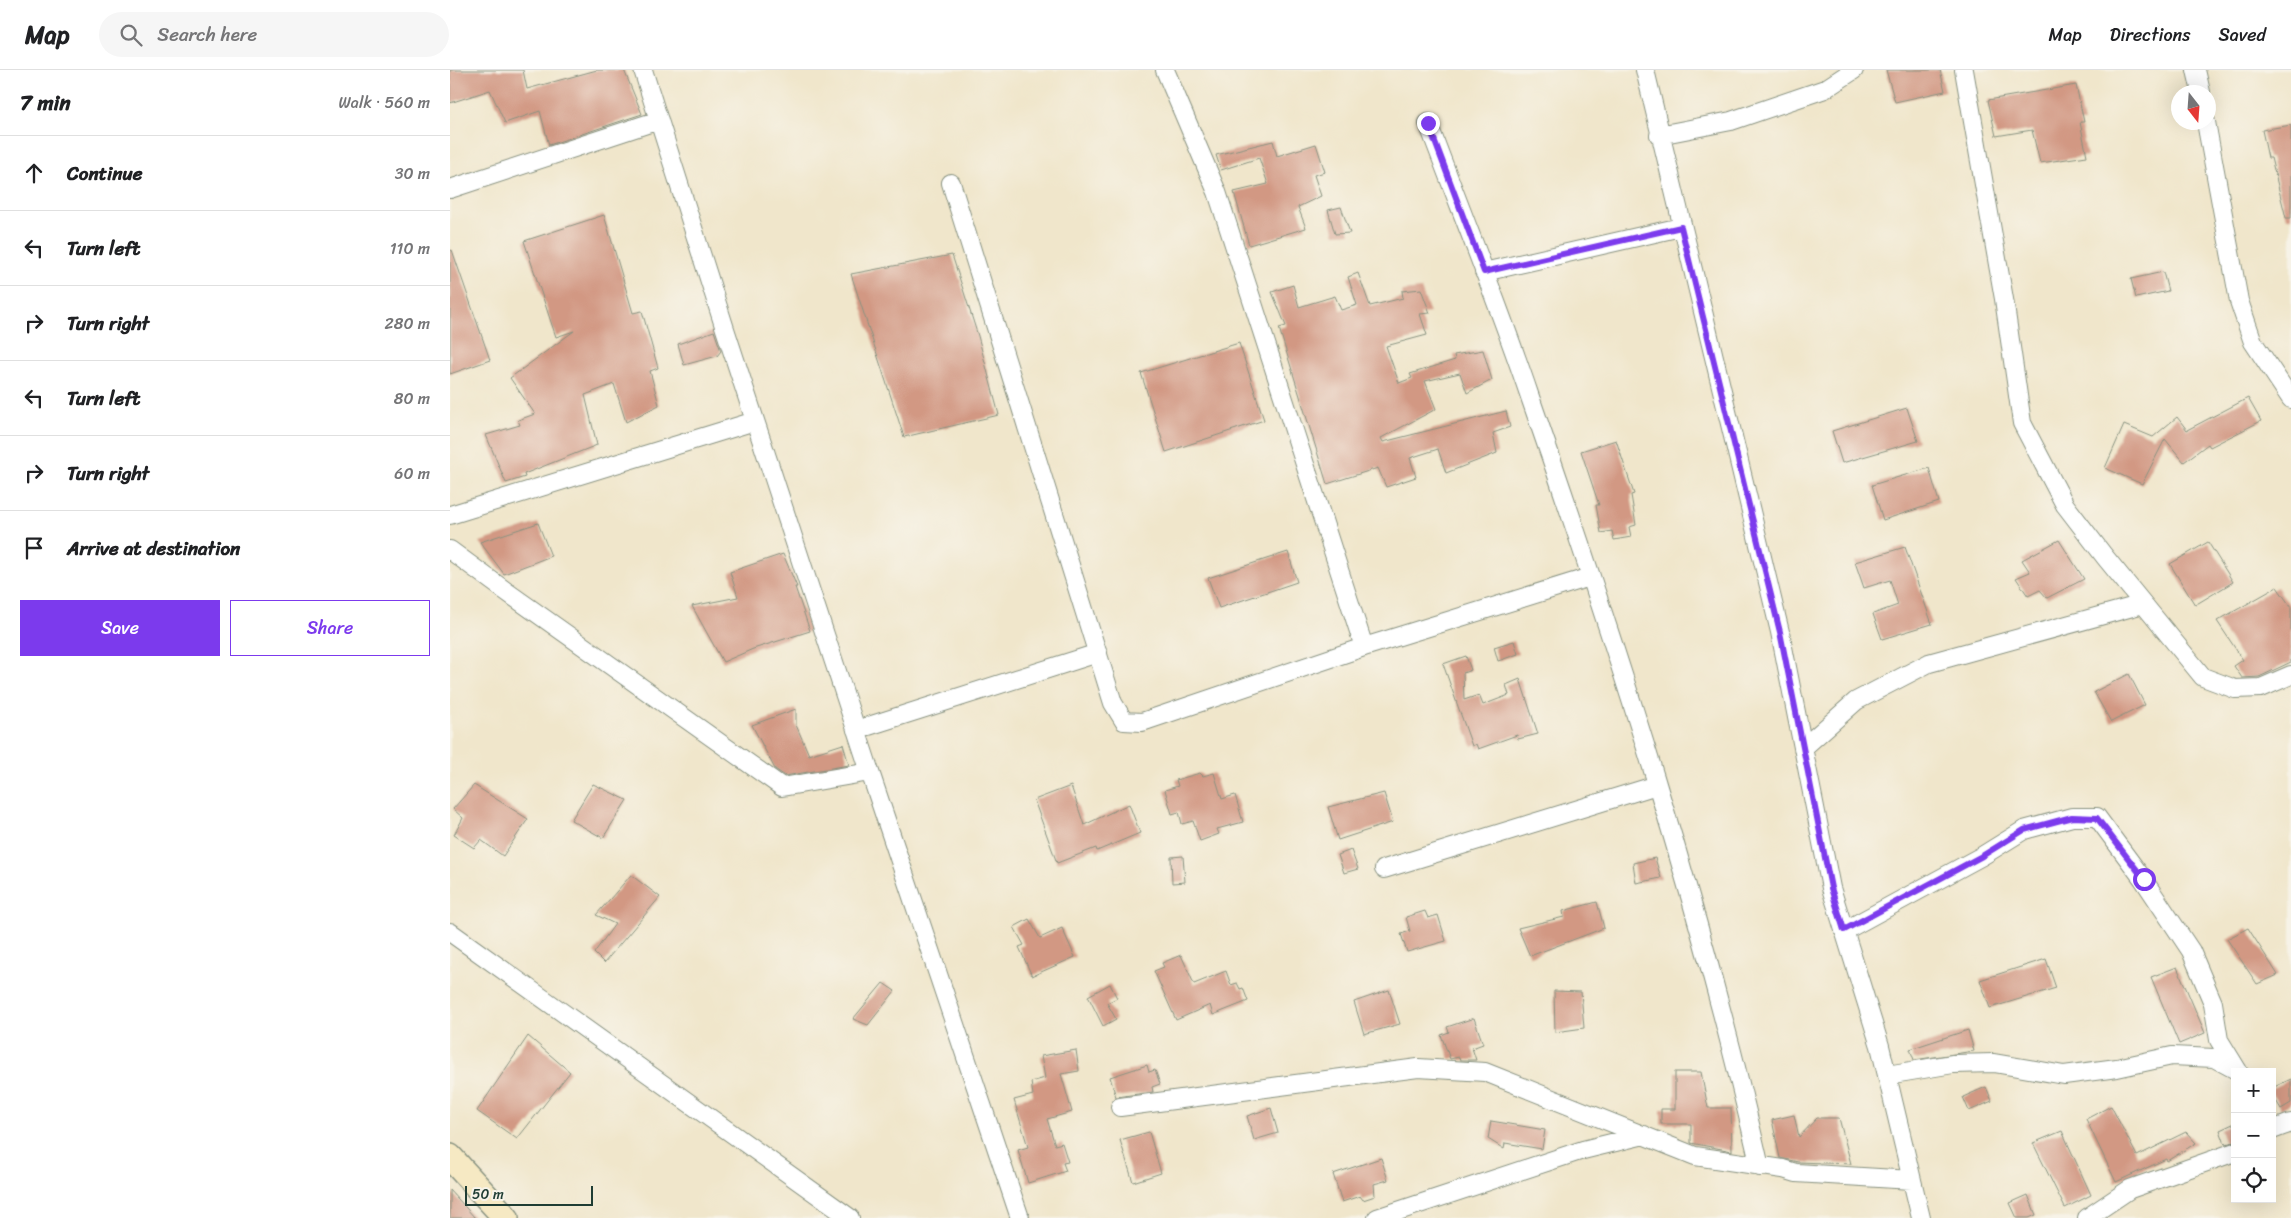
<!DOCTYPE html>
<html lang="en">
<head>
<meta charset="utf-8">
<style>
	:root { --surface:#fff; --page:#f6f6f6; --text:#202124; --muted:#757577; --line:#e0e0e0; --accent:#7c3aed }
	body { margin:0; font-family:Sriracha,sans-serif; background:var(--page); color:var(--text) }
	.controls { position:absolute; right:15px; bottom:15px; display:grid; overflow:hidden; border-radius:0px; box-shadow:0 5px 20px #0002 }
	.controls button { width:45px; height:45px; display:grid; place-items:center; padding:0; border:0; border-bottom:1px solid var(--line); background:var(--surface); color:var(--text); font:25px sans-serif }
	.compass { position:absolute; left:1721px; top:15px; width:45px; height:45px; border-radius:50%; background:var(--surface); box-shadow:0 5px 20px #0002; rotate:163deg }
	.scale { position:absolute; left:15px; bottom:12px; width:128px; box-sizing:border-box; padding-left:5px; border:2px solid #1f3d34; border-top:0; font-size:14px; line-height:18px; white-space:nowrap; color:#1f3d34; -webkit-text-stroke:4px #f7f3e8; paint-order:stroke }
	.stop { position:absolute; width:15px; height:15px; margin:-11px; border:4px solid #7c3aed; border-radius:50%; background:#fff }
	.stop.end { background:#7c3aed; border-color:#fff; box-shadow:0 1px 5px #0008 }
	.list { margin:0; padding:0; list-style:none }
	h2 { display:flex; justify-content:space-between; align-items:center; height:65px; margin:0; padding:0 20px; font-size:21px }
	h2 small { font-size:16px; font-weight:400; color:var(--muted) }
	.list li { display:grid; grid-template-columns:32px 1fr auto; gap:15px; align-items:center; box-sizing:border-box; height:75px; padding:0 20px; border-top:1px solid var(--line) }
	.list b { display:block; font-size:19px; white-space:nowrap }
	.list em { font-size:16px; font-style:normal; color:var(--muted) }
	.actions { display:flex; gap:10px; padding:15px 20px }
	.actions a { flex:1; padding:11px 0; border:1px solid var(--accent); border-radius:0px; text-align:center; font-size:18px; color:var(--accent) }
	.actions .main { background:var(--accent); color:#fff }
	.icon { flex:none; width:28px; height:28px; fill:none; stroke:currentColor; stroke-width:2; stroke-linecap:round; stroke-linejoin:round }
	.map { position:relative; flex:none; width:1841px; height:1148px; overflow:hidden }
	header { display:flex; align-items:center; gap:30px; box-sizing:border-box; height:70px; padding:0 25px; background:var(--surface); border-bottom:1px solid var(--line) }
	header strong { font-size:24px }
	nav { display:flex; gap:28px; margin-inline-start:auto; font-size:18px }
	.search { width:350px; height:45px; background:var(--page); display:flex; align-items:center; gap:12px; box-sizing:border-box; padding:0 18px; border-radius:28px; color:var(--muted); font-size:19px }
	main { display:flex }
	aside { flex:1; background:var(--surface) }
	.map>svg:first-child { display:block }
	.building { fill:#d29883 }
	.lines { fill:none; stroke-linecap:round; stroke-linejoin:round }
	.minor-casing { stroke:#889280; stroke-width:20 }
	.secondary-casing { stroke:#889280; stroke-width:28 }
	.minor { stroke:#fff; stroke-width:18 }
	.secondary { stroke:#f6e9c3; stroke-width:25 }
	.route { stroke:#7c3aed; stroke-width:6 }
</style>
</head>
<body>
<header>
<strong>Map</strong>
<div class="search"><svg class="icon" aria-label="search" viewBox="0 0 24 24"><circle cx="10" cy="10" r="6"/><path d="M15 15l6 6"/></svg>Search here</div>
<nav><a>Map</a><a>Directions</a><a>Saved</a></nav>
</header>
<main>
<aside>
<h2>7 min<small>Walk · 560 m</small></h2>
<ul class="list">
<li><svg class="icon" aria-label="ahead" viewBox="0 0 24 24"><path d="M12 20V5M6 11l6-6 6 6"/></svg><div><b>Continue</b></div><em>30 m</em></li>
<li><svg class="icon" aria-label="left" viewBox="0 0 24 24"><path d="M17 20v-9H6M10 6l-5 5 5 5"/></svg><div><b>Turn left</b></div><em>110 m</em></li>
<li><svg class="icon" aria-label="right" viewBox="0 0 24 24"><path d="M7 20v-9h11M14 6l5 5-5 5"/></svg><div><b>Turn right</b></div><em>280 m</em></li>
<li><svg class="icon" aria-label="left" viewBox="0 0 24 24"><path d="M17 20v-9H6M10 6l-5 5 5 5"/></svg><div><b>Turn left</b></div><em>80 m</em></li>
<li><svg class="icon" aria-label="right" viewBox="0 0 24 24"><path d="M7 20v-9h11M14 6l5 5-5 5"/></svg><div><b>Turn right</b></div><em>60 m</em></li>
<li><svg class="icon" aria-label="arrive" viewBox="0 0 24 24"><path d="M6 21V4h12l-3 4 3 4H6"/></svg><div><b>Arrive at destination</b></div></li>
</ul>
<div class="actions"><a class="main">Save</a><a>Share</a></div>
</aside>
<div class="map">
<svg width="1841" height="1148" viewBox="0 0 1841 1148">
	<rect width="100%" height="100%" fill="#f7f3e8"/>
	<filter id="ink" filterUnits="userSpaceOnUse"><feTurbulence type="fractalNoise" baseFrequency=".02" numOctaves="2"/><feDisplacementMap in="SourceGraphic" scale="10" xChannelSelector="R" yChannelSelector="G"/><feConvolveMatrix kernelMatrix="1 2 1 2 8 2 1 2 1" color-interpolation-filters="sRGB"/></filter>
	<filter id="wash" filterUnits="userSpaceOnUse"><feTurbulence type="fractalNoise" baseFrequency=".0096" numOctaves="4" result="noise"/><feDisplacementMap in="SourceGraphic" scale="20" xChannelSelector="R" yChannelSelector="G"/><feGaussianBlur stdDeviation="1.12" result="paint"/><feColorMatrix in="noise" values="0 0 0 0 0 0 0 0 0 0 0 0 0 0 0 0 0 1.4 0 .05"/><feComposite in="paint" operator="in"/></filter>
	<g filter="url(#wash)">
		<rect width="100%" height="100%" fill="#f0e6cb"/>
		<g id="blocks">
			<!-- building -->
			<path class="building" d="M0,0H73L77,19L147,0H174L192,44L99,75L90,41L55,53L40,20L0,33Z
				M1436,0H1490L1495,21L1445,32Z
				M1626,15L1634,52H1630L1637,86L1590,93L1582,60L1546,66L1538,30Z
				M1841,55V148H1836L1821,88H1818L1812,60Z
				M823,71L827,86L866,74L875,102L864,105L871,126L848,137L856,158L799,175L784,122L818,114L809,88L771,100L766,85Z
				M891,137L900,163L885,164L878,140Z
				M154,145L183,243L192,241L208,298L200,301L209,335L176,352L164,314L135,325L147,375L74,404L75,407L56,413L36,365L70,355L68,350L85,344L60,308L124,261L106,267L74,171Z
				M2,180L40,290L0,304V181Z
				M502,185L528,266L549,345L454,367L401,204Z
				M1713,202L1718,221L1686,228L1681,209Z
				M908,203L920,236L953,228L952,221L971,219L980,243L970,244L977,265L936,276L949,313L962,308L960,304L1005,290L1004,285L1033,280L1042,310L1017,323L1010,303L975,311L986,339L931,368L933,372L1056,341L1060,357L1043,363L1047,383L996,403L988,379L960,388L966,407L936,417L928,398L877,414L829,258L836,256L822,222L843,215L849,237L885,226L891,240L907,235L898,207Z
				M264,261L271,281L267,286L234,295L228,274Z
				M789,273L814,350L716,382L691,303Z
				M1798,328L1811,351L1760,377L1758,374L1734,392L1715,369L1692,414L1655,398L1674,355L1703,367L1727,347L1737,360Z
				M1457,338L1468,371L1392,393L1382,361Z
				M1166,370L1184,424L1181,425L1186,455L1179,457L1181,467L1164,470L1162,461L1151,463L1146,435H1149L1131,381Z
				M1479,398L1489,432L1433,450L1422,415Z
				M88,453L101,486L54,504L30,472Z
				M1609,470L1634,509L1597,528L1590,520L1578,526L1566,508L1580,502L1572,490Z
				M1758,472L1783,512L1745,535L1720,494Z
				M1455,477L1482,554L1432,569L1423,544L1448,535L1440,510L1414,518L1405,492Z
				M838,482L847,512L769,538L758,508Z
				M333,484L347,517H345L360,561L303,579L273,592L242,536L288,527L280,502Z
				M1827,517L1841,537V592L1809,607L1792,608L1784,596L1793,590L1767,551Z
				M1064,571L1068,584L1048,591L1044,577Z
				M1016,586L1021,600L1013,603L1014,630L1029,625L1033,635L1059,625L1056,615L1070,609L1088,664L1068,669L1067,665L1028,679L1026,674L1022,676L993,594Z
				M1679,604L1695,635L1661,652L1644,622Z
				M346,639V655L359,685L393,674L399,695L335,706L325,699L302,655Z
				M750,703L753,706L764,703L772,729L785,725L793,752L767,759L769,764L750,771L743,751L732,754L729,742L722,744L715,720L728,716L726,710Z
				M143,714L177,730L153,768L121,750Z
				M24,715L78,749L53,786L31,770L24,778L4,765L13,748L3,739Z
				M621,716L634,755L679,734L690,763L647,781L646,778L607,793L584,730Z
				M934,723L943,752L888,770L878,737Z
				M901,780L908,799L894,803L888,785Z
				M733,786L735,812L722,813L721,787Z
				M1205,788L1211,808L1186,813L1183,793Z
				M181,805L210,827L154,893L144,883L165,854L146,845Z
				M1147,832L1154,858L1080,886L1068,858L1114,847L1113,841Z
				M975,841L978,848L988,845L996,871L957,882L951,864L960,861L956,847Z
				M579,849L590,868L612,858L625,887L582,906L569,877L574,875L564,857Z
				M1798,858L1828,905L1807,914L1777,869Z
				M731,885L744,914L776,901L781,915L787,913L790,919L793,918L798,931L763,945L760,935L726,950L704,901L714,897L712,893Z
				M1596,889L1606,918L1540,938L1530,910Z
				M1727,897L1755,963L1729,974L1701,907Z
				M433,913L445,921L418,955L403,949Z
				M660,914L667,928L657,933L666,949L653,956L638,926Z
				M939,920L950,954L914,964L904,932Z
				M1104,921L1131,922L1134,958L1105,962Z
				M1024,948L1033,974L1022,978L1026,990H1010L1009,987L1000,989L991,965L999,962L997,957Z
				M1518,960L1524,981L1464,990L1460,979Z
				M78,966L120,1002L67,1069L27,1041Z
				M626,980L629,1001L611,1004L622,1042L597,1049L605,1075L612,1073L618,1092L613,1093L616,1101L578,1113L568,1080L578,1077L564,1030L583,1025L581,1012L595,1008L591,986Z
				M697,995L699,1002L705,1000L710,1014L702,1017L703,1022L666,1027L660,1007Z
				M1225,1002H1251L1258,1038H1281L1282,1081L1241,1073V1054H1211V1039H1225Z
				M1841,1009V1033L1831,1039L1822,1024V1018Z
				M1536,1017L1542,1031L1519,1041L1513,1027Z
				M1661,1036L1687,1086L1736,1062L1746,1073L1717,1091L1716,1089L1666,1112L1636,1049Z
				M821,1038L828,1063L804,1070L797,1046Z
				M1344,1045L1349,1067L1367,1048H1389L1401,1094L1348,1092L1330,1088L1322,1050Z
				M1041,1051L1095,1060L1092,1079L1055,1073L1054,1079L1038,1069Z
				M1785,1053V1072L1775,1074L1770,1060Z
				M1612,1061L1641,1125L1615,1138L1583,1073Z
				M699,1062L711,1103L683,1112L670,1070Z
				M931,1088L938,1110L924,1114L925,1126L913,1130L910,1126L892,1132L883,1104Z
				M0,1120L25,1148H0Z
				M1578,1125L1586,1145L1579,1148H1567L1560,1133Z"/>
		</g>
	</g>
	<g filter="url(#ink)">
		<use href="#blocks" fill-opacity="0" stroke="#889280" stroke-width="1"/>
		<g class="lines">
			<defs>
				<path id="minor" d="M193,0L275,259L420,702
					M715,0L767,122L914,577
					M1195,0L1330,562L1381,818L1430,976L1471,1148
					M1514,0L1554,229L1572,353L1615,435L1655,487L1753,607L1785,619L1811,618L1841,605
					M1746,0L1751,22
					M1756,52L1789,231L1803,272L1841,329
					M978,53C1012,144 1049,235 1080,327C1168,580 1250,836 1310,1097
					M1209,65L1281,51L1375,19L1404,0
					M501,113L663,633L674,651L692,652L914,577L1140,507
					M0,119L209,50
					M1034,202L1231,157
					M0,445L305,351
					M0,480L57,522L332,717L420,702L570,1148
					M406,660L648,583
					M1353,678L1406,631L1479,593L1693,534
					M934,799L1207,715
					M1394,861L1532,786L1574,760L1622,747H1647L1693,809L1741,881L1763,933L1769,970L1788,1001
					M0,862L400,1148
					M1437,1005L1503,994L1544,993L1614,1005L1667,998L1722,986L1764,988L1788,1001
					M670,1037L968,998L1035,1002L1245,1086L1333,1099L1346,1103L1462,1110
					M1822,1060L1841,1053
					M927,1148L1133,1080L1194,1065
					M1637,1148L1680,1119L1785,1082"/>
				<path id="secondary" d="M0,1087L56,1148"/>
			</defs>
			<!-- minor casing -->
			<use href="#minor" class="minor-casing"/>
			<!-- secondary casing -->
			<use href="#secondary" class="secondary-casing"/>
			<!-- minor -->
			<use href="#minor" class="minor"/>
			<!-- secondary -->
			<use href="#secondary" class="secondary"/>
		</g>
	</g>
	<g class="lines" filter="url(#ink)">
		<!-- route -->
		<path class="route" d="M978,53L1034,202L1231,157L1330,562L1381,818L1394,860L1532,786L1574,760L1622,747L1647,748L1694,809"/>
	</g>
</svg>
<div class="controls">
<button>+</button>
<button>−</button>
<button><svg class="icon" aria-label="locate" viewBox="0 0 24 24"><circle cx="12" cy="12" r="6"/><path d="M12 2v4M12 18v4M2 12h4M18 12h4"/></svg></button>
</div>
<svg class="compass" viewBox="-18 -18 36 36"><path d="M0-13l5 13h-10z" fill="#e53935"/><path d="M0 13l5-13h-10z" fill="#757577"/></svg>
<div class="scale">50 m</div>
<div class="stop" style="left:1694px;top:809px"></div>
<div class="stop end" style="left:978px;top:53px"></div>
</div>
</main>
</body>
</html>
